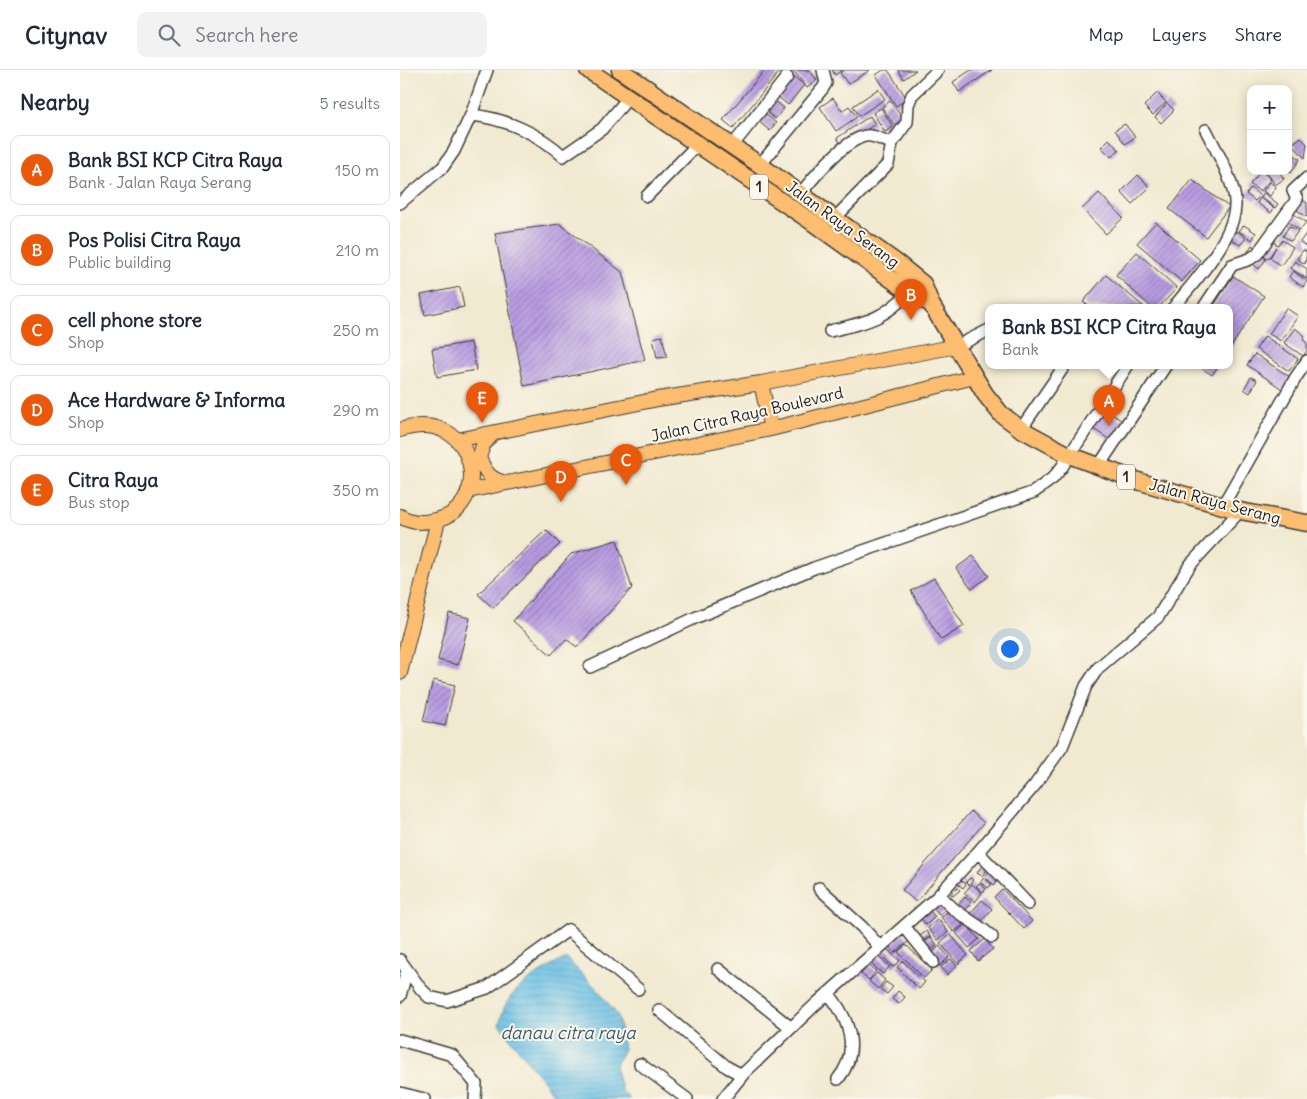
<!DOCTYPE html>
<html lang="en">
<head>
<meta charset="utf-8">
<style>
	:root { --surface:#fff; --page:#f2f2f3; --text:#1f2937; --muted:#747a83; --line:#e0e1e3; --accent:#ea580c }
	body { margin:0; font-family:Delius,sans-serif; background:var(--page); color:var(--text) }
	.controls { position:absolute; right:15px; top:15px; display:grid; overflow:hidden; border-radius:10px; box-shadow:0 2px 12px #0003 }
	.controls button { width:45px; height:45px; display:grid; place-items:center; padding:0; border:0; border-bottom:1px solid var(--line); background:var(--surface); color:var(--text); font:25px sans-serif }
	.you { position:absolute; left:609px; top:578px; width:18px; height:18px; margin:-12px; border:4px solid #fff; border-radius:50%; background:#1a73e8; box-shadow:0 0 0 8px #1a73e833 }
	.badge { display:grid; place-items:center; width:32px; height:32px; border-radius:50%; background:var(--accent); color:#fff; font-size:16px; font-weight:700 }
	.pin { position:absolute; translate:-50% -41px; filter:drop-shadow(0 1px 2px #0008) }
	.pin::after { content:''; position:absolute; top:26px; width:18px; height:15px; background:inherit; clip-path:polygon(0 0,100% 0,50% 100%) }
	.popup { position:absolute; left:585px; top:234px; width:248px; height:65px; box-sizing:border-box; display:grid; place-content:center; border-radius:10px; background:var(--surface); filter:drop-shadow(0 1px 4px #0005); font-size:16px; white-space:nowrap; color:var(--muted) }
	.popup b { font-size:19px; color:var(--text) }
	.popup::after { content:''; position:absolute; left:50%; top:100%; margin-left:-10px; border:10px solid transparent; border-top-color:var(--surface) }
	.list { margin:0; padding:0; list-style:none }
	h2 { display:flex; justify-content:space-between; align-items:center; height:65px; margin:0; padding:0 20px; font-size:21px }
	h2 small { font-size:16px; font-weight:400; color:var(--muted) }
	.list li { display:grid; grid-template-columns:32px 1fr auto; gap:15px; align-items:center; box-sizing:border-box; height:70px; margin:0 10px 10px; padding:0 10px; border:1px solid var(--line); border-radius:10px }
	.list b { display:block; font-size:19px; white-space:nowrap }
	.list p { margin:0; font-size:16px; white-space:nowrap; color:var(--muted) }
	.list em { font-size:16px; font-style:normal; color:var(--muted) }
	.icon { flex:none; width:28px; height:28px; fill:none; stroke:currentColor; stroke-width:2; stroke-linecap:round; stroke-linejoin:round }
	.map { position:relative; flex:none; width:907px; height:1029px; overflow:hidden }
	header { display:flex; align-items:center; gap:30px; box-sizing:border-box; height:70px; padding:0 25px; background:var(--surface); border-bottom:1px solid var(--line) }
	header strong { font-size:24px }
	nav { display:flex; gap:28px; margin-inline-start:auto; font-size:18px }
	.search { width:350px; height:45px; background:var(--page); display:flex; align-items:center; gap:12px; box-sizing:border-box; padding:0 18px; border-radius:10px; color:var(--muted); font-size:19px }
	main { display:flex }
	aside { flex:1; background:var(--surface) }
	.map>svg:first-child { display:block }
	.water { fill:url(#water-rules); stroke:#406c80 }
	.building { fill:url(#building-hatch) }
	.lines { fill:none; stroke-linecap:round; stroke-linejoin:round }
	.minor-casing { stroke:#3c3b37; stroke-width:14 }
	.major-casing { stroke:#3c3b37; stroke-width:16 }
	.highway-casing { stroke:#3c3b37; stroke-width:19 }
	.minor { stroke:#fff; stroke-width:11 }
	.major { stroke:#fcbd6f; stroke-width:14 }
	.highway { stroke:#fcbd6f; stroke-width:16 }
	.labels { text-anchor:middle; stroke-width:4; stroke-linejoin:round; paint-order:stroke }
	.shield { fill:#fbf7ec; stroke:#5f5e5a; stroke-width:1 }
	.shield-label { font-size:15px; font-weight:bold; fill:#1c1c1c }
	.street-label { font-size:16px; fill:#1c1c1c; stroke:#fbf7ec }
	.water-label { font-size:18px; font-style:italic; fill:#395c6c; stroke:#fbf7ec }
</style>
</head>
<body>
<header>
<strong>Citynav</strong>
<div class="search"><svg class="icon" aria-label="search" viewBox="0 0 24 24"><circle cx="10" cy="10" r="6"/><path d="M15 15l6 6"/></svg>Search here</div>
<nav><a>Map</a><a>Layers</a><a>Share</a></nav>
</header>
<main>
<aside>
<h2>Nearby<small>5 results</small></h2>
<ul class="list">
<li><span class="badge">A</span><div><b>Bank BSI KCP Citra Raya</b><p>Bank · Jalan Raya Serang</p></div><em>150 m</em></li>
<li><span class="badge">B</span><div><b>Pos Polisi Citra Raya</b><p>Public building</p></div><em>210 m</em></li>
<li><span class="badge">C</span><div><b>cell phone store</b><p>Shop</p></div><em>250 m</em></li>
<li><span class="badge">D</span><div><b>Ace Hardware &amp; Informa</b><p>Shop</p></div><em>290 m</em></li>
<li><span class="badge">E</span><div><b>Citra Raya</b><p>Bus stop</p></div><em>350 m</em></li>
</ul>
</aside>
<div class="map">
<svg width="907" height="1029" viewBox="0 0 907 1029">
	<defs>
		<pattern id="water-rules" width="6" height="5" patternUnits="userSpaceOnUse" patternTransform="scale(1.25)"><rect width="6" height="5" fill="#65bde3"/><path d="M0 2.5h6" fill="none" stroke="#57a2c2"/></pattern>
		<pattern id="building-hatch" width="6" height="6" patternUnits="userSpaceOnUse" patternTransform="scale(1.25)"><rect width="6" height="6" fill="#b89be2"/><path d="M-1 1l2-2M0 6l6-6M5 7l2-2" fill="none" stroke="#957eb6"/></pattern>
	</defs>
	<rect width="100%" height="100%" fill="#fbf7ec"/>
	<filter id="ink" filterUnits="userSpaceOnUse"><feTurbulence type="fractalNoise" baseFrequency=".02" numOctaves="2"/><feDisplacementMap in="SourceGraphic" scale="10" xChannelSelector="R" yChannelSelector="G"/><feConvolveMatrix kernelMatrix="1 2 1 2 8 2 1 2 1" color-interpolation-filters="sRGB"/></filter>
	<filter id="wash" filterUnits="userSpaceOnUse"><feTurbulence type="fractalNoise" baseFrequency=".0096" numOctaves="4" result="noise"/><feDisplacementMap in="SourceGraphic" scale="20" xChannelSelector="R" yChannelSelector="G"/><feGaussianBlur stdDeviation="1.12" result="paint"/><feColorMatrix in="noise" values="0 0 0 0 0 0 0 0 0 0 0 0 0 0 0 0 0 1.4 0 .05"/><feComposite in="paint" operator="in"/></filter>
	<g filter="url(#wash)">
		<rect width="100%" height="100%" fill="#f1e9d0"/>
		<!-- water -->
		<path class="water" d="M166,888L198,920L218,946L224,979L215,996L222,1022L230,1029H157L99,954C101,948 103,939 107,932C120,912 146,899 166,888Z"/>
		<g id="blocks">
			<!-- building -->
			<path class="building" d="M365,0H381L333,58L323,50Z
				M393,0H409L417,10L407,18Z
				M432,0H442L435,5Z
				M444,0H470L448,14L440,3Z
				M483,0H488L507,29L496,36L476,5Z
				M498,0H516L504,9Z
				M571,0H592L559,22L553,12Z
				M393,6L404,15L388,35L376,25Z
				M478,19L485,29L459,46L453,36Z
				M757,23L766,32L753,45L744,36Z
				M433,28L442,41L449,36L457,47L436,61L420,37Z
				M373,29L384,38L375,49L364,39Z
				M490,31L503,49L494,55L482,37Z
				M767,33L774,40L761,53L755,47Z
				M481,38L493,57L485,62L473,43Z
				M363,42L376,53L370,61L357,50Z
				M470,46L475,54L442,76L437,68Z
				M725,54L735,67L725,74L715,60Z
				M901,67L907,74L905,88L892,74Z
				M709,69L719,80L711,87L701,77Z
				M888,81L900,89L891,103L888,101Z
				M861,101L871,109L860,122L850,114Z
				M866,101H879L884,109L875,115Z
				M738,105L750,117L732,134L721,122Z
				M792,110L829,137L806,167L769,139Z
				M870,112L876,117L870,126L863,121Z
				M851,118L860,126L855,131L846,124Z
				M699,123L723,148L706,164L682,139Z
				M864,123L878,134L875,138L861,127Z
				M860,128L874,138L871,143L857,133Z
				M901,129L907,133V147L894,138Z
				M889,141L906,152L900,160L883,149Z
				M756,152L800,190L782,212L737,173Z
				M160,154L222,202L245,290L124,316L95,163Z
				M844,155L856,163L852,170L839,161Z
				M889,156L898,161L891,171L883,166Z
				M837,161L846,168L840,175L831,169Z
				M907,162V177L900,172Z
				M870,170L878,175L882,170L893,177L881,196L870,188L876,177L868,189L860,183Z
				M852,175L857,179L851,186L847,183Z
				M903,180L907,182L905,194L897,189Z
				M737,182L777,218L759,237H751L716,205Z
				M860,185L866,189L859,199L853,194Z
				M895,191L907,199V209L890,198Z
				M893,201L907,211L903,217L889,207Z
				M706,205L744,237H690L683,232Z
				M833,206L864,226L829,280V237H813Z
				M60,217L64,237L25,245L21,225Z
				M886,238L898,246L881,271L869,264Z
				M895,258L905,266L903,270L907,273V281L903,286L884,273Z
				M262,266L267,287L257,288L253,268Z
				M865,266L898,289L889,301L856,279Z
				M71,272L76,300L37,307L32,279Z
				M855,284L893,309L885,321L847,295Z
				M797,295H819L812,305Z
				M851,307L857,310L850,323L844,319Z
				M705,339L725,353L713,372L692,358Z
				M146,460L160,474L93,538L78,524Z
				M217,470L232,518L177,577L166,569L151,585L113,551L171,484Z
				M573,486L589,506L572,519L556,498Z
				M534,508L564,556L541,570L511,521Z
				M49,543L70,548L58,595L38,590Z
				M33,610L55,615L45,656L23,651Z
				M571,741L584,753L516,832L502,820Z
				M583,794L589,797L582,806L577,803Z
				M590,800L599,808L594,815L585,807Z
				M558,808L566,814L563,818L555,812Z
				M570,808L573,810L569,815L566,812Z
				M584,808L592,814L588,818L580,812Z
				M579,813L586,819L583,822L576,816Z
				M572,814L582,823L575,832L564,823Z
				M558,818L560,820L553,826L551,824Z
				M602,819L632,851L624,859L594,827Z
				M565,827L572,833L563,843L556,837Z
				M540,830L547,838L539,845L532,837Z
				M582,830L592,839L578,855L568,846Z
				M528,838L535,847L526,855L519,846Z
				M550,840L563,855L554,862L541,847Z
				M538,849L548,862L538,870L528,858Z
				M566,854L579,869L569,878L556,863Z
				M527,861L530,866L521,873L517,868Z
				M503,864L509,871L495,883L489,876Z
				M550,864L568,885L558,894L540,873Z
				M531,867L537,875L528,882L522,874Z
				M585,869L593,879L578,891L571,881Z
				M506,875L532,900L524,908L498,882Z
				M539,876L549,887L540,896L530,884Z
				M487,879L500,891L493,897L481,885Z
				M477,886L490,896L483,904L471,894Z
				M551,889L557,896L547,905L541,897Z
				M503,891L525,912L519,919L497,897Z
				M468,895L476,901L469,910L461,904Z
				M477,903L485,910L478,919L469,911Z
				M486,912L493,917L487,924L480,919Z
				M498,921L505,927L499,934L492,929Z"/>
		</g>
	</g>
	<g filter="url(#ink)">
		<use href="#blocks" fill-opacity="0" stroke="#3c3b37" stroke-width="1"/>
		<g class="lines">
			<defs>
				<path id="minor" d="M71,45L87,0
					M332,76L387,7
					M360,95L423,18L426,13L423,0
					M400,124C415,106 442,72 465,66C473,64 484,71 492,73
					M247,126L297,75
					M0,133L43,97L54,81L71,45C104,48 140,64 163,86L202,59L229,27
					M435,148L488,94L492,73L507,52L508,35L512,25L538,0
					M774,237C795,210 843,161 834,124C829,102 816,80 806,60
					M804,237L832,195L850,189L857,184L897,129L893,121L907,108
					M430,261C466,252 483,250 509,222
					M557,276L589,260
					M621,359L665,295
					M698,397L766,295
					M823,435L896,307L907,291
					M190,597L297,547L414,498L634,422L653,408L662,397L728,295
					M578,782L628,834
					M419,818L462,857L479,876
					M540,824C553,844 576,851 592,867
					M504,856L533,892
					M0,890L21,919L29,927L47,931L87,918L168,860L238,919
					M318,899L390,957
					M428,923C449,948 461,981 438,1009
					M0,926L7,900
					M259,940L327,997L338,1003H344L416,934L538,826L578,782L635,715L662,677L686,616L698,598L758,547L790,495L840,441
					M0,970L52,985L76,1014L75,1029
					M240,994L287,1029
					M0,1023L24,1029
					M323,1029L344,1003"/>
				<path id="major" d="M361,313L371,359
					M0,360C78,334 97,443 30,451C20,453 9,452 0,446
					M93,363L83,375L79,388C86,403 89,409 106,413
					M57,370L258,329L361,313L557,276
					M68,421L371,359L574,307
					M0,603L38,450"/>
				<path id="highway" d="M188,0L412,152L509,222L531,234
					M220,0L360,95L497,193L523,214L531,234L585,324L601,344L621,359L669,385L741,412L840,441L907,453"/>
			</defs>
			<!-- minor casing -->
			<use href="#minor" class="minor-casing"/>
			<!-- major casing -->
			<use href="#major" class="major-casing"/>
			<!-- highway casing -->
			<use href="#highway" class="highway-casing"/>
			<!-- minor -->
			<use href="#minor" class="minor"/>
			<!-- major -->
			<use href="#major" class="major"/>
			<!-- highway -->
			<use href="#highway" class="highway"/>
		</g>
	</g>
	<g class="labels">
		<!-- shield labels -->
		<g class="shield">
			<rect x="350" y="104.5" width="18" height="25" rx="4"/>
			<rect x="717" y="394.5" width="18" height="25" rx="4"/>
		</g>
		<g class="shield-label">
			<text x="359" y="122">1</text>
			<text x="726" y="412">1</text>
		</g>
		<!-- street labels -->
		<g class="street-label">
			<text transform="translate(443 154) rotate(36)" y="6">Jalan Raya Serang</text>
			<text transform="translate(347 344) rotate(-13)" y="6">Jalan Citra Raya Boulevard</text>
			<text transform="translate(815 431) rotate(15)" y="6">Jalan Raya Serang</text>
		</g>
		<!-- water labels -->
		<g class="water-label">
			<text x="168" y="969">danau citra raya</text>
		</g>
	</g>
</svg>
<div class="controls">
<button>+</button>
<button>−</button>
</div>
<div class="you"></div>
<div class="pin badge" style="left:709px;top:356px">A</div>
<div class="popup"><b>Bank BSI KCP Citra Raya</b>Bank</div>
<div class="pin badge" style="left:511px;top:250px">B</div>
<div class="pin badge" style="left:226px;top:415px">C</div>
<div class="pin badge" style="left:161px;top:432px">D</div>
<div class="pin badge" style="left:82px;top:353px">E</div>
</div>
</main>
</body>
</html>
